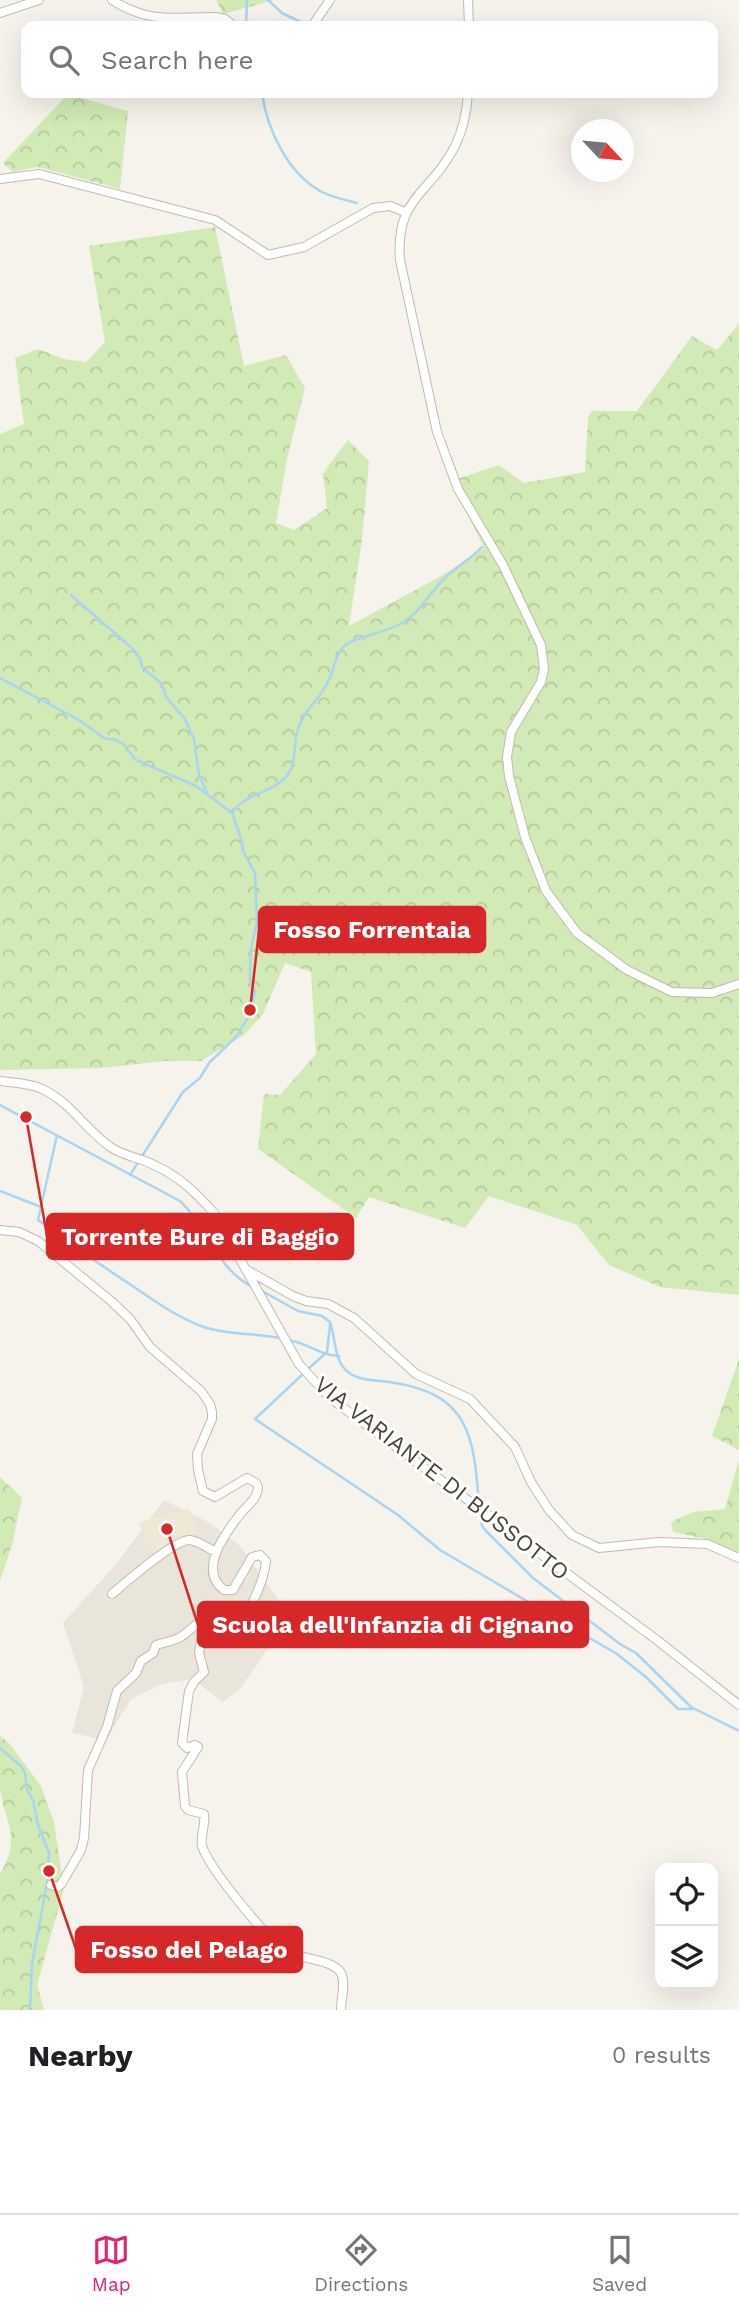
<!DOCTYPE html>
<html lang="en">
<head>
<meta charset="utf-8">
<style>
	:root { --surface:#fff; --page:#f6f6f6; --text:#202124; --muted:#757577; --line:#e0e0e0; --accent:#db2777 }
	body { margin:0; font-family:"Work Sans",sans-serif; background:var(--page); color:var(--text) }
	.controls { position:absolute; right:21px; bottom:21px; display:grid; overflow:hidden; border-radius:14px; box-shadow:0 7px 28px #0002 }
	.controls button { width:63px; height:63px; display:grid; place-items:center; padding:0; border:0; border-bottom:2px solid var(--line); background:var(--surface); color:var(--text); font:35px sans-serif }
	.compass { position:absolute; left:571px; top:119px; width:63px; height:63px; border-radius:50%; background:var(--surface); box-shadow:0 7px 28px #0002; rotate:116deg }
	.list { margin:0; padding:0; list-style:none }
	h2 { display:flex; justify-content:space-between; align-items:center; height:91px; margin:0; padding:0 28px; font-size:30px }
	h2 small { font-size:23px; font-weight:400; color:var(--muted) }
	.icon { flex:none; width:38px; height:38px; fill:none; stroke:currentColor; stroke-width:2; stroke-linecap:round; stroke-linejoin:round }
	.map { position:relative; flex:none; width:739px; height:2010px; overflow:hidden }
	.search { position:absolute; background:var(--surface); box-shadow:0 7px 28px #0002; left:21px; right:21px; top:21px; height:77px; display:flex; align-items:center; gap:18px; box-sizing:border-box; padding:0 24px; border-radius:14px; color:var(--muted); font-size:26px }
	.sheet { height:203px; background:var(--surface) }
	nav { display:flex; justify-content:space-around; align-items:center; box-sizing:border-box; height:98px; border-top:2px solid var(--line); background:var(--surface); font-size:19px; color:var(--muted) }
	nav a { display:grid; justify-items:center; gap:4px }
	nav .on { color:var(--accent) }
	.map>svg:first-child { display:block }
	.residential { fill:#eae5da }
	.education { fill:#efe8d6 }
	.forest { fill:url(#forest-crowns) }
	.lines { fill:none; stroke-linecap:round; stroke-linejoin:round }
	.stream { stroke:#a9d4f2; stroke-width:2.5 }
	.minor-casing { stroke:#c2bbae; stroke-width:10 }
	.minor { stroke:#fff; stroke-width:8 }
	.labels { text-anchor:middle; stroke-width:6; stroke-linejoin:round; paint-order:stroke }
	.street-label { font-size:23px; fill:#4b4439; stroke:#fff }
	.leader { fill:none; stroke:#d62828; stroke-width:2.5 }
	.callout-dot { fill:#d62828; stroke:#fff; stroke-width:2.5 }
	.callout { fill:#d62828; stroke:#d62828; stroke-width:2.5 }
	.callout-label { font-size:24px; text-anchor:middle; font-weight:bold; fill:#fff }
</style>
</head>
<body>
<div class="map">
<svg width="739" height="2010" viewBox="0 0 739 2010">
	<defs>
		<pattern id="forest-crowns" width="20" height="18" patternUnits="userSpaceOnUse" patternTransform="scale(1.75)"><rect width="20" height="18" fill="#d2eab5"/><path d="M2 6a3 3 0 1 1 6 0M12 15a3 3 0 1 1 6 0" fill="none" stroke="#b6ca9c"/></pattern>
	</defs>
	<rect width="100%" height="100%" fill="#f6f3ec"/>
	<!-- residential -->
	<path class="residential" d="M164,1500L210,1523L241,1547L287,1612L270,1645L240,1689L223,1702L192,1679L162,1684L131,1699L106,1740L72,1733L84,1687L63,1623L117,1563Z"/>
	<!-- education -->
	<path class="education" d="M189,1509L196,1535L153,1555L138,1523Z"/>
	<!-- forest -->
	<path class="forest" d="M216,0H274L223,14Z
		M68,94L128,111L120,189L38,167L13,172L3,163Z
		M215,227L244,366L286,355L305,388L287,459L276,523L294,530L327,508L323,473L348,440L369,461L362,540L349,626L441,576L484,548L451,481L499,465L524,483L585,472L588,417L592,411H637L692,336L717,350L739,324V1295L660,1287L609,1265L577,1225L489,1196L465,1228L369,1197L356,1218L258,1149L264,1094L280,1095L316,1054L311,972L285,963L263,1014L244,1035L201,1061H163L102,1068L0,1070V434L24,424L15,358L38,349L64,359L86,362L105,342L89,246Z
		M739,1359V1450L712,1436Z
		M739,1460V1552L706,1539L673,1532L671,1522L693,1512L725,1509Z
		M0,1477L22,1498L12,1545L0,1581Z
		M0,1736L9,1743L41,1786L54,1822L64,1889L37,1985L44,2010H0V1874C23,1835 4,1824 0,1787C0,1771 0,1753 0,1736Z"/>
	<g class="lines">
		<!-- stream -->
		<path class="stream" d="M268,0L282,13L309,26
			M246,26L247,0
			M262,93C267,129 287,172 320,191C331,197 345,200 357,203
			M425,93L433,96
			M71,595L133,649L140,658L142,667L162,684L166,697L185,719L194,739L199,775L207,793
			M0,678L79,720L104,738L116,740L124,745L136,760L196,786L232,813
			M232,813C245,792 281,792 291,769C296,757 294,744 297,732C302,712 319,700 328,682C334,671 335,652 347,644C361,635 385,633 402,623C421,612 429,593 445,578C457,566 471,559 482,547
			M0,1105L180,1201C208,1227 217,1270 253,1287
			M57,1135L38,1220C66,1241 93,1260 122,1279C148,1296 172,1315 201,1326C226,1335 255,1333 281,1338
			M130,1175L183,1092L200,1078L209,1063L237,1036L250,1014L255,991L250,982V970L251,948L257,922L255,873L243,851L242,841L232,813
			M0,1191L41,1207
			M262,1291L298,1311L322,1316L330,1322C335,1335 334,1357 344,1368C354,1381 374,1380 389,1382C470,1393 474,1436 479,1506
			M288,1340C308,1343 321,1356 339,1356
			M308,1369L327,1352L330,1325
			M303,1374L255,1419L398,1515L440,1550L617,1654L646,1677L678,1709H693
			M480,1512L482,1526L486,1531L533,1578L620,1644L636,1653L691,1707L739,1731
			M0,1748L21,1766L25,1773L27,1790L33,1800L38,1825L49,1853L47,1883L32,1964L30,2010"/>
		<defs>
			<path id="minor" d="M112,0C150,24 173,17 216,17L225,19L234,26
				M468,0L469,26
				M0,13L39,0
				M312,26L330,0
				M468,93C467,110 463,130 455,146C431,194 395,196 400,260L437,432L458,489L503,565L541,645L544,669L541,682L511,732L507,757L509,776L525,837L546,891L577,933L627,970L672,992L712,993L739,984
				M0,179L39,174L215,220L268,255L304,247L373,208L390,206L405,212
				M0,1081C13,1083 30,1083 42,1089C71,1102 85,1130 112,1148C126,1157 142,1158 156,1166C180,1177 197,1194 214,1213L299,1364L330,1398L657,1640L739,1705
				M0,1230L19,1232L38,1241L111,1301L130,1319L150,1347L201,1391L210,1404L212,1412V1419L197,1454L198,1470L203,1491L215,1497L247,1478L256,1483L258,1487C258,1498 248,1505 241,1513C226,1532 197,1570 224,1590H233L252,1557L260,1555L266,1561C265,1575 250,1619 235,1621C225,1622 218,1614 208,1617C198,1621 191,1630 182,1636C175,1641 165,1642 156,1645L153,1653L141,1661L136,1673L117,1691L107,1727L88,1770L84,1838L81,1850L62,1883L58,1887L51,1885
				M247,1270L293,1296L306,1301L328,1304L354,1318L416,1374L470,1399L515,1447L531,1482L549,1510L572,1535L599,1548L659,1542L707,1544L739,1558
				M112,1594C125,1583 175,1539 190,1540C198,1541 208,1548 216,1552
				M205,1619L199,1653L204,1672L194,1682L189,1691L182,1743L187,1748L195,1745L198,1747L182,1772L185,1806L188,1810L204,1814C206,1824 200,1835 202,1846C209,1868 266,1938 286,1951C299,1959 333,1959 341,1973C346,1983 341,1999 341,2010"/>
		</defs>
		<!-- minor casing -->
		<use href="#minor" class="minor-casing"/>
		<!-- minor -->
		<use href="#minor" class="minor"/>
	</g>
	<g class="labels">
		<!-- street labels -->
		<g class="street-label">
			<text transform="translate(442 1478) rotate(38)" y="8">VIA VARIANTE DI BUSSOTTO</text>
		</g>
	</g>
	<!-- callouts -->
	<path class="leader" d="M250 1010L259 930M26 1117L47 1236M167 1529L198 1625M49 1871L76 1949"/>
	<g class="callout-dot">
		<circle cx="250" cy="1010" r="7"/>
		<circle cx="26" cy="1117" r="7"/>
		<circle cx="167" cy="1529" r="7"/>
		<circle cx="49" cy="1871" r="7"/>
	</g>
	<g class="callout">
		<rect x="259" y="907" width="226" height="45" rx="7"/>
		<rect x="47" y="1214" width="306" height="45" rx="7"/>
		<rect x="198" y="1602" width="390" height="45" rx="7"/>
		<rect x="76" y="1927" width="226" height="45" rx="7"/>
	</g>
	<g class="callout-label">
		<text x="372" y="938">Fosso Forrentaia</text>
		<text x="200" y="1245">Torrente Bure di Baggio</text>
		<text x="393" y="1633">Scuola dell'Infanzia di Cignano</text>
		<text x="189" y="1958">Fosso del Pelago</text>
	</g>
</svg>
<div class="controls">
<button><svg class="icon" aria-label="locate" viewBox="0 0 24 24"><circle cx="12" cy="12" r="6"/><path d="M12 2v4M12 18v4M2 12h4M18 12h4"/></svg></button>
<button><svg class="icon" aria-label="layers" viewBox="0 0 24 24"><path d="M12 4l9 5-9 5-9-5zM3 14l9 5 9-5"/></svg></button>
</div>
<svg class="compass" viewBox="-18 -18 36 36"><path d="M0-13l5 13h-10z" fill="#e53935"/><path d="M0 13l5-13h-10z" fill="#757577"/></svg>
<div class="search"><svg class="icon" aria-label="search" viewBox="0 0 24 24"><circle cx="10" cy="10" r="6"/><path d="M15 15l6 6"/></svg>Search here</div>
</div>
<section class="sheet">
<h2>Nearby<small>0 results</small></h2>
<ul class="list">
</ul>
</section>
<nav>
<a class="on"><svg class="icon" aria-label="map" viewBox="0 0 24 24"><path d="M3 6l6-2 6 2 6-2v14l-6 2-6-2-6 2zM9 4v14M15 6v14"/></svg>Map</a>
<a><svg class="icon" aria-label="directions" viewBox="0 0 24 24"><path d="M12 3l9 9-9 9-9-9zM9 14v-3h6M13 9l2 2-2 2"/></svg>Directions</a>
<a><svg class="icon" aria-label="saved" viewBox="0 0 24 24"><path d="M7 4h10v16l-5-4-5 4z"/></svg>Saved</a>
</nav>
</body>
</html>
